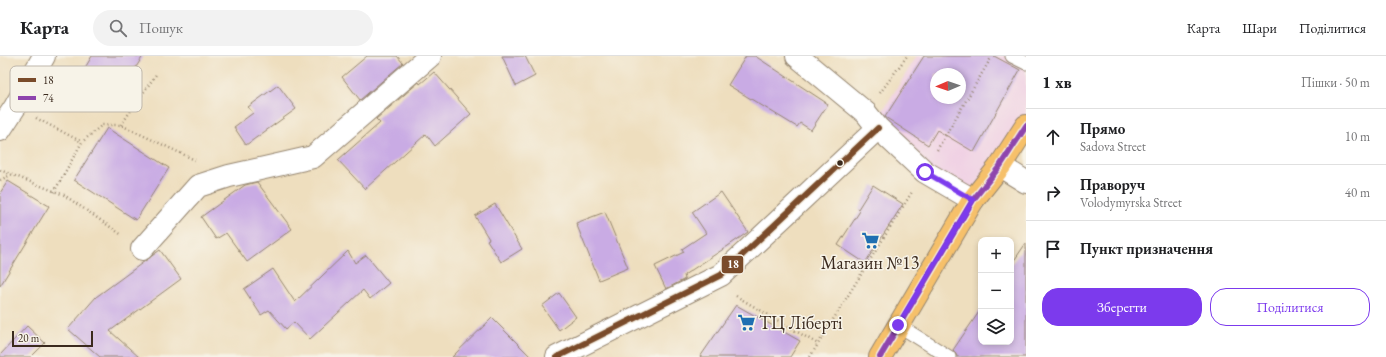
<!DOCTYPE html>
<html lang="uk">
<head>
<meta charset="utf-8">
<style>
	:root { --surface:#fff; --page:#f2f2f2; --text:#202124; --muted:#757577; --line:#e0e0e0; --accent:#7c3aed }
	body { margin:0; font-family:"EB Garamond",serif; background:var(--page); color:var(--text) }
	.controls { position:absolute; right:12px; bottom:12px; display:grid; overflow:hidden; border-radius:8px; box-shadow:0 2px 6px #0003 }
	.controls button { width:36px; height:36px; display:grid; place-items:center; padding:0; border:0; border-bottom:1px solid var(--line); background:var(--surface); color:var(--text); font:20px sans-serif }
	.compass { position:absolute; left:930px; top:12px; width:36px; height:36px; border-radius:50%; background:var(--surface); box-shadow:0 2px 6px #0003; rotate:268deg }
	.scale { position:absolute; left:12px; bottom:10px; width:81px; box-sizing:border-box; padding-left:4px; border:2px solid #3b2a1e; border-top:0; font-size:11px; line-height:14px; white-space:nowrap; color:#3b2a1e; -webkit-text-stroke:3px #f7f3e8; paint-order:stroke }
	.stop { position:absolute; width:12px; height:12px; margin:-9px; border:3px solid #7c3aed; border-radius:50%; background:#fff }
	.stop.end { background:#7c3aed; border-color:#fff; box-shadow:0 1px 4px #0008 }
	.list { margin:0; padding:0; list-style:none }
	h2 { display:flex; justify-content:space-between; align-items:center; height:52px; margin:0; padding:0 16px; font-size:17px }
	h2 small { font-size:13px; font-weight:400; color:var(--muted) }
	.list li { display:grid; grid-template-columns:26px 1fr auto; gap:12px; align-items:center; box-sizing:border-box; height:56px; padding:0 16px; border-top:1px solid var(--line) }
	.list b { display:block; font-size:15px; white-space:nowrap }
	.list p { margin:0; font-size:13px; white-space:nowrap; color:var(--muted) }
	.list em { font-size:13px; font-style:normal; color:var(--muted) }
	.actions { display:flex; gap:8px; padding:12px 16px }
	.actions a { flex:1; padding:9px 0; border:1px solid var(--accent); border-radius:16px; text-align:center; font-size:14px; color:var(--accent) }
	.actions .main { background:var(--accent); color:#fff }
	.icon { flex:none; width:22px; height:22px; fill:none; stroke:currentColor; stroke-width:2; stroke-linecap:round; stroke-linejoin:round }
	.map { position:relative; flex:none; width:1026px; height:301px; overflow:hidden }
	header { display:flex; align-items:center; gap:24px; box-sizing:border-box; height:56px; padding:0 20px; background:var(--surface); border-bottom:1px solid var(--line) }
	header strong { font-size:19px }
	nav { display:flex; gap:22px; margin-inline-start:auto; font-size:14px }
	.search { width:280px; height:36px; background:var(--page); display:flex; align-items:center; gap:10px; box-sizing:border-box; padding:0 14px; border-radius:22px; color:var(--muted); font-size:15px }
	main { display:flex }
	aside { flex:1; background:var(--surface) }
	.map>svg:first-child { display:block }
	.built { fill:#f0d0e4; fill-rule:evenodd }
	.building { fill:#c9abe4; fill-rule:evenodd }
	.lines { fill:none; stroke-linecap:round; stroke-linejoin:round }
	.lane-casing { stroke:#94846e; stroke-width:15 }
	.street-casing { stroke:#94846e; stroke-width:24 }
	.primary-casing { stroke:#94846e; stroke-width:24 }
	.path { stroke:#94846e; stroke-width:2.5; stroke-dasharray:1 3; stroke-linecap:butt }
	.lane { stroke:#fff; stroke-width:13 }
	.street { stroke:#fff; stroke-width:22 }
	.primary { stroke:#f6c06b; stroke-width:22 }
	.bus-1-casing { stroke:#f7f3e8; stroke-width:9 }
	.bus-2-casing { stroke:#f7f3e8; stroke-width:9 }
	.bus-1 { stroke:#7a4b2a; stroke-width:6 }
	.bus-2 { stroke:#8e44ad; stroke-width:6 }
	.route { stroke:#7c3aed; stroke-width:5 }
	.bus-dot { fill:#3b2a1e; stroke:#f7f3e8; stroke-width:1.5 }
	.labels { text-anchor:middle; stroke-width:3; stroke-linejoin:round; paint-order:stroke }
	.poi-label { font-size:18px; fill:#3b2a1e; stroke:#f7f3e8 }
	.key { fill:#f7f3e8; stroke:#bfb7ab; stroke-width:1 }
	.key-label { font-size:11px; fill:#3b2a1e }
	.line-badge { stroke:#f7f3e8; stroke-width:1.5 }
	.badge-label { font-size:11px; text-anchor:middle; font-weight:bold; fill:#fff }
</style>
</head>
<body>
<header>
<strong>Карта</strong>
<div class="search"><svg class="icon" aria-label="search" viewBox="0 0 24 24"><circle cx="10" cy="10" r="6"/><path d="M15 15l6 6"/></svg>Пошук</div>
<nav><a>Карта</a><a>Шари</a><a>Поділитися</a></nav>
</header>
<main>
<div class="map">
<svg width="1026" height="301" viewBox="0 0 1026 301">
	<rect width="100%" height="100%" fill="#f7f3e8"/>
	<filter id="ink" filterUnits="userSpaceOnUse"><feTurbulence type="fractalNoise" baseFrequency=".025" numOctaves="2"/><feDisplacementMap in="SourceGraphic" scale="8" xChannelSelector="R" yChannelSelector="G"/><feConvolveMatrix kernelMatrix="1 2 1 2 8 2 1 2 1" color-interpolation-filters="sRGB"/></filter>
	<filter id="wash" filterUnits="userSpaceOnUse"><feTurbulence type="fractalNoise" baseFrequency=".012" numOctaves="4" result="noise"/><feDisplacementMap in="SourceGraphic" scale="16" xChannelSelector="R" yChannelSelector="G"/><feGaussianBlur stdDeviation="0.9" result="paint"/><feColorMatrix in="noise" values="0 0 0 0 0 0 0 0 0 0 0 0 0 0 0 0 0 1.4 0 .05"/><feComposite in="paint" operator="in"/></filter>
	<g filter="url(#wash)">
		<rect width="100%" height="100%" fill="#eedebe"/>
		<!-- built -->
		<path class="built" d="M917,0H1012L1026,7V70L973,144L925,116L880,59ZM936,18H960V42H936Z"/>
		<g id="blocks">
			<!-- building -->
			<path class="building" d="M92,0H143L118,40L82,17Z
				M367,0H397L403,7L360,44L342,21Z
				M502,0H525L535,20L516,30Z
				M746,0H755L828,48L811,74L800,67L797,71L728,29Z
				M924,0H994L1020,14L974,96L937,74L928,89L885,61ZM936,18H960V42H936Z
				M434,16L471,58L435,90L426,78L365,133L338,104L380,67L376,63L419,26L420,28Z
				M278,29L296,53L246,89L234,71L253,57L248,51Z
				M107,72L169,112L136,164L74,124Z
				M8,125L49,150L0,230V137Z
				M257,126L292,173L247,206L226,177L216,183L201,161L245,129Z
				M873,129L903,148L865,207L838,189L860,155L858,153Z
				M721,136L748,176L728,190L684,219L685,223L666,233L655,210L684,196L682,193L706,177L692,156Z
				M495,148L522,193L501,206L487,184L489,183L475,160Z
				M605,156L628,212L599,224L576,167Z
				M1026,187V301H957L956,297L953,294L981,253V286H1011V209Z
				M160,194L181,223L110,275L139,301H100L68,273L96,241Z
				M348,195L355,207L366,199L389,227L370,243L363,234L310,283L294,266L286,273L269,254L261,259L244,233L273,213L295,246Z
				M559,237L576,261L559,274L542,250Z
				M736,249L800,285L790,301H700Z
				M492,262L531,301H452Z
				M27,270L45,287L31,301H0V299Z"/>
		</g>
	</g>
	<g filter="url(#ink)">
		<use href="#blocks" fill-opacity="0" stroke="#94846e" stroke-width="1"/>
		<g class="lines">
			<defs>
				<path id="lane" d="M1012,0L1026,7
					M898,269L949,301"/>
				<path id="street" d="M797,0L866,57L878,72L925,116L973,144
					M0,74L15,51L44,0
					M1000,110L1026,126
					M142,193L198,130L229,120L313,101L430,0
					M557,301L721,219L878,72"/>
				<path id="primary" d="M880,301L973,144L1000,110L1026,70"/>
			</defs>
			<!-- lane casing -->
			<use href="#lane" class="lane-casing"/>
			<!-- street casing -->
			<use href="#street" class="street-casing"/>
			<!-- primary casing -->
			<use href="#primary" class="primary-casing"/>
			<!-- path -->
			<path class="path" d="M880,37L907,0
				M36,62L82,86
				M121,69L157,17
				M937,94L991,2
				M0,114L64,139L122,179
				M0,124L11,119
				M54,136L82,86L102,69H121L195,104
				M736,240L818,288
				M810,301L912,136"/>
			<!-- lane -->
			<use href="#lane" class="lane"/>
			<!-- street -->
			<use href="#street" class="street"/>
			<!-- primary -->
			<use href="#primary" class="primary"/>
			<defs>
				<path id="bus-1" d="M557,301L721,219L878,72"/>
				<path id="bus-2" d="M880,301L973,144L1000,110L1026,70"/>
			</defs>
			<!-- bus-1 casing -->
			<use href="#bus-1" class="bus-1-casing"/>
			<!-- bus-2 casing -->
			<use href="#bus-2" class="bus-2-casing"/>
			<!-- bus-1 -->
			<use href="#bus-1" class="bus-1"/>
			<!-- bus-2 -->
			<use href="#bus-2" class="bus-2"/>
		</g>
	</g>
	<g class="lines" filter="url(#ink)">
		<!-- route -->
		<path class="route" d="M898,269L973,144L925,116"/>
	</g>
	<!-- icons -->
	<defs>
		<symbol id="supermarket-bare" viewBox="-9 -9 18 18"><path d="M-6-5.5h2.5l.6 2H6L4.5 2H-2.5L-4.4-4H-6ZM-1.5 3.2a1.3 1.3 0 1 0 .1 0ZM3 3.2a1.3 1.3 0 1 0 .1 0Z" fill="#1f6fb2" stroke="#f7f3e8" stroke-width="2.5" paint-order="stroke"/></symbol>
	</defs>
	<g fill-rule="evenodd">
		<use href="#supermarket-bare" x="858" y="172" width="25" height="25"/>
		<use href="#supermarket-bare" x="734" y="254" width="25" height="25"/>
	</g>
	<!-- markers -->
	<circle class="bus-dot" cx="840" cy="107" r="3.5"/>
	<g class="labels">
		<!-- poi labels -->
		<g class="poi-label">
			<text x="870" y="213">Магазин №13</text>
			<text x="759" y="273" text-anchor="start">ТЦ Ліберті</text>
		</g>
	</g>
	<!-- legend -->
	<rect x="10" y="10" width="132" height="46" rx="6" class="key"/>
	<rect x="18" y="22" width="18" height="4" fill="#7a4b2a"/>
	<rect x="18" y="40" width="18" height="4" fill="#8e44ad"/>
	<g class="key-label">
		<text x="43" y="28">18</text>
		<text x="43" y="46">74</text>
	</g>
	<rect class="line-badge" x="721" y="199" width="23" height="19" rx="4" fill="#7a4b2a"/>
	<g class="badge-label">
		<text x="733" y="212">18</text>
	</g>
</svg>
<div class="controls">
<button>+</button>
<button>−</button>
<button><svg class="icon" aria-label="layers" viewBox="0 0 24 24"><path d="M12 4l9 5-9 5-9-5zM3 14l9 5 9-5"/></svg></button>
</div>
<svg class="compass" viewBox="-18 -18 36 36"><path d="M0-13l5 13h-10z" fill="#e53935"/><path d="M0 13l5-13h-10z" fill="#757577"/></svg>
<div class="scale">20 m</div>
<div class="stop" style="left:925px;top:116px"></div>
<div class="stop end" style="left:898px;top:269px"></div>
</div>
<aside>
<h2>1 хв<small>Пішки · 50 m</small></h2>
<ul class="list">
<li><svg class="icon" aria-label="ahead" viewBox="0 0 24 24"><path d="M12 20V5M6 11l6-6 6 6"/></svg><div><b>Прямо</b><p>Sadova Street</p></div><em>10 m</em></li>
<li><svg class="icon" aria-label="right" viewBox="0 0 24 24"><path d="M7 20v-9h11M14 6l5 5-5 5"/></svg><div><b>Праворуч</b><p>Volodymyrska Street</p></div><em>40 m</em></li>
<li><svg class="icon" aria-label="arrive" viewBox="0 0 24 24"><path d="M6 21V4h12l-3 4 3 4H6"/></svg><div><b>Пункт призначення</b></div></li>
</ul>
<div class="actions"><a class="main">Зберегти</a><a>Поділитися</a></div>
</aside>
</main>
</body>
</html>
